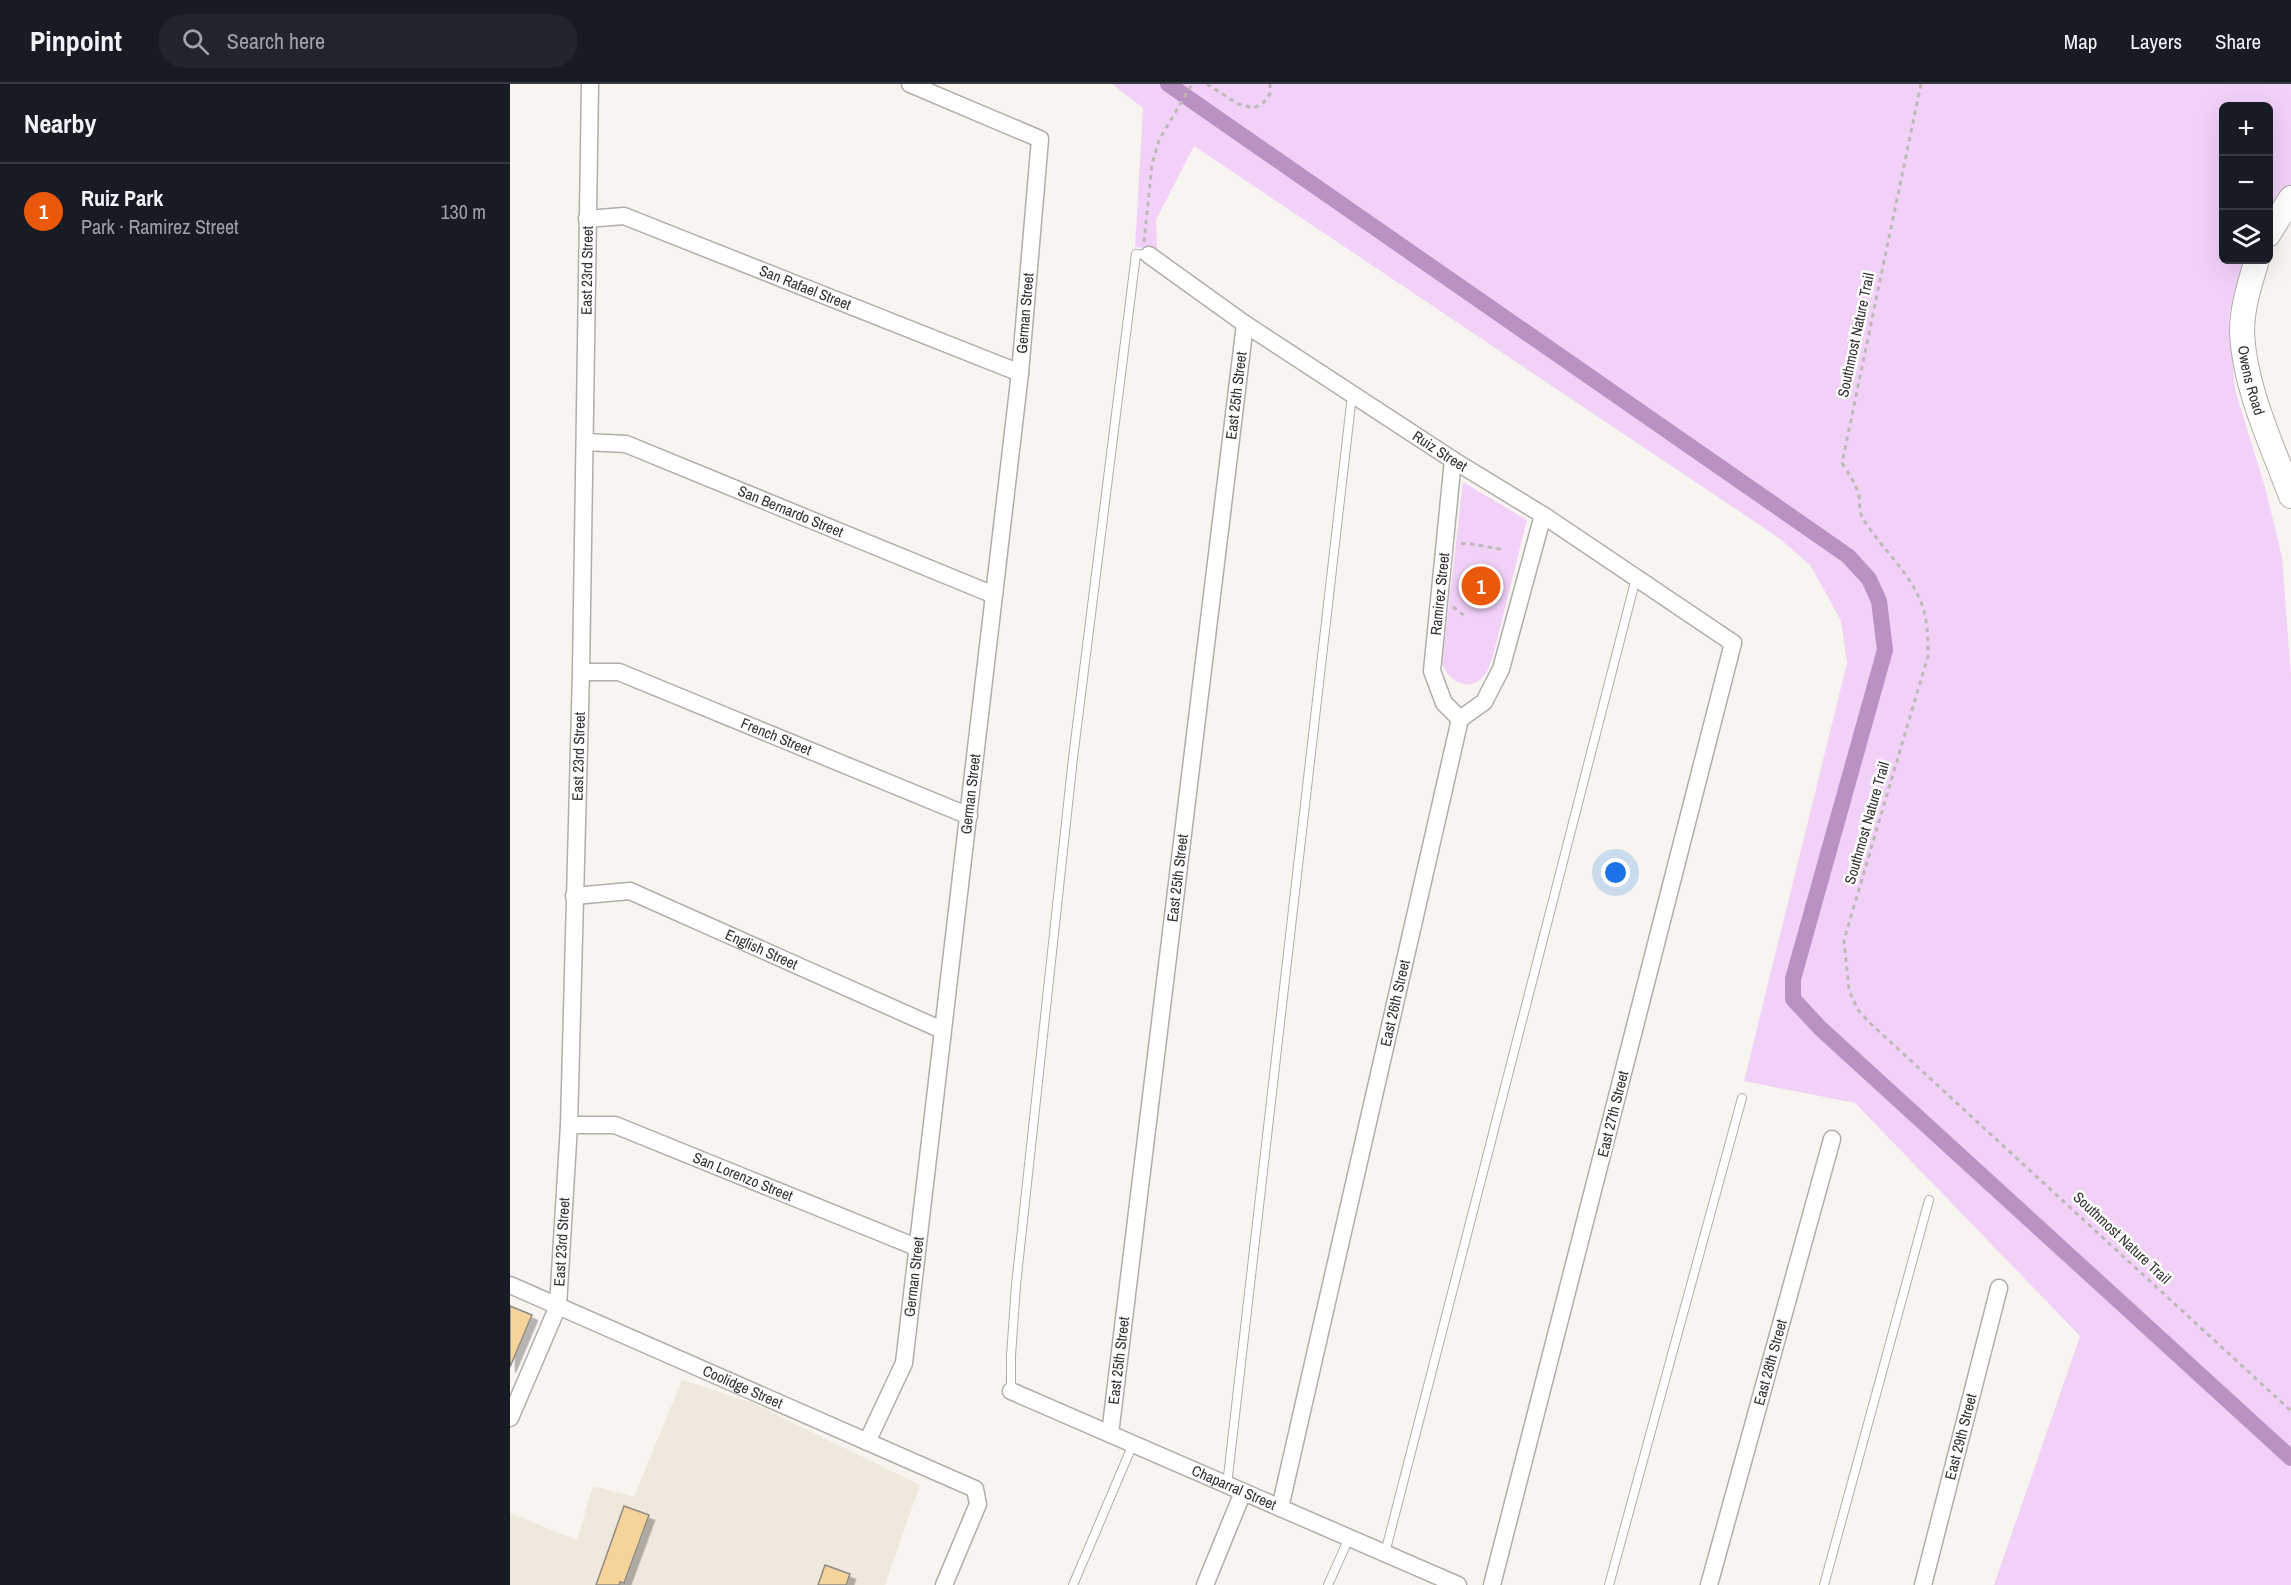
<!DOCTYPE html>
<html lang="en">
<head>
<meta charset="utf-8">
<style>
	:root { --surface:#171b24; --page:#20242c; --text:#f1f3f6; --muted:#9ea1a6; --line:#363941; --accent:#ea580c }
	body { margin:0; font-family:"Archivo Narrow",sans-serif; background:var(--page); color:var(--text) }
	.controls { position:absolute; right:18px; top:18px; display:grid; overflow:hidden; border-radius:9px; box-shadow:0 6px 24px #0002 }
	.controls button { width:54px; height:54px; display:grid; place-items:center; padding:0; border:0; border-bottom:2px solid var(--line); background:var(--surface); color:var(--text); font:30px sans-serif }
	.you { position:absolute; left:1106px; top:789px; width:21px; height:21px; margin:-15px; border:4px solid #fff; border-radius:50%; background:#1a73e8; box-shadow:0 0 0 9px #1a73e833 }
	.badge { display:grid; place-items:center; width:39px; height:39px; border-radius:50%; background:var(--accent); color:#fff; font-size:20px; font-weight:700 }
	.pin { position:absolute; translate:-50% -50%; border:3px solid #fff; box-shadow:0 2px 6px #0006 }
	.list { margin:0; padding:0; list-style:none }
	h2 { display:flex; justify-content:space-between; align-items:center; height:78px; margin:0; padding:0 24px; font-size:26px }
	h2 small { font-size:20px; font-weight:400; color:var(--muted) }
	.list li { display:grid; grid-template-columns:39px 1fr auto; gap:18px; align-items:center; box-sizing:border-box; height:96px; padding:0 24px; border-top:2px solid var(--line) }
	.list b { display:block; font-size:22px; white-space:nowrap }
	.list p { margin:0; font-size:20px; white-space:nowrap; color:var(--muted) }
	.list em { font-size:20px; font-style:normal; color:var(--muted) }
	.icon { flex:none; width:33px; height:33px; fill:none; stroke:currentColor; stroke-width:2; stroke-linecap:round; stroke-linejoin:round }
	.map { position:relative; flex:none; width:1781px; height:1501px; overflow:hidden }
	header { display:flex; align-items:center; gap:36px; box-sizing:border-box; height:84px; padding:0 30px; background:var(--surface); border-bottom:2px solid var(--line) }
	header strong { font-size:28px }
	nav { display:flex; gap:33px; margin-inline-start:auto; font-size:21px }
	.search { width:420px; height:54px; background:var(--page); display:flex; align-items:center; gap:15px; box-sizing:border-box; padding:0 21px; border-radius:33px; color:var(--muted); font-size:22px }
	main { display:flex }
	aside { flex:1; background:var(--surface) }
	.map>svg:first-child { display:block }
	.built { fill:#efe8dc }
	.green { fill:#f2d1f9 }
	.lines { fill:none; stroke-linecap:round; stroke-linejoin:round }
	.canal { stroke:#ba91c3; stroke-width:16 }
	.building { fill:#f6d499; stroke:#8e8b86; stroke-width:1.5; filter:url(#shadow) }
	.lane-casing { stroke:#b1aea9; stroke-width:10 }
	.street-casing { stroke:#b1aea9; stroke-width:19 }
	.secondary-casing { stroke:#b1aea9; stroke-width:26 }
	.path { stroke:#bdbab6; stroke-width:3; stroke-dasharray:4.5 4.5; stroke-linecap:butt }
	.lane { stroke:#fff; stroke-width:8 }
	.street { stroke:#fff; stroke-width:16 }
	.secondary { stroke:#fff; stroke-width:24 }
	.labels { text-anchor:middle; stroke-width:5; stroke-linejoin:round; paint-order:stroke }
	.street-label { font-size:15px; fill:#333230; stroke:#fff }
</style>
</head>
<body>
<header>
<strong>Pinpoint</strong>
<div class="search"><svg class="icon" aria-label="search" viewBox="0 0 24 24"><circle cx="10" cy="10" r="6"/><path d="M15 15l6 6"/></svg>Search here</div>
<nav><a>Map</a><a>Layers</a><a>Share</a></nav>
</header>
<main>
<aside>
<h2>Nearby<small></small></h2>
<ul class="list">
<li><span class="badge">1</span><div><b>Ruiz Park</b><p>Park · Ramirez Street</p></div><em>130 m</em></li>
</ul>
</aside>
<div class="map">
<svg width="1781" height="1501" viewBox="0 0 1781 1501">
	<defs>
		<filter id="shadow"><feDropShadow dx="5.5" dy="5.5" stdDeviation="0" flood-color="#0004"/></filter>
	</defs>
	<rect width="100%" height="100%" fill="#f8f5f0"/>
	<!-- built -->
	<path class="built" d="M172,1296L241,1318L410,1401L375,1501H0V1429L67,1456L83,1402L124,1413Z"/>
	<!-- green -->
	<path class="green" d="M602,0H1781V110L1759,145L1758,22H1714V176H1739L1730,189L1719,232L1725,306L1755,403L1772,473L1781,593V1501H1484L1570,1252L1345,1019L1234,997L1337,579L1331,537L1317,511L1300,481L1269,454L684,62L646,136L647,165L625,163L633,24Z
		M953,398L1017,436L984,568C982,574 980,581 977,587C964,610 941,601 932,580Z"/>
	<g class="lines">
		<!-- canal -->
		<path class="canal" d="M658,0L1338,472L1359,495L1369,517L1375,566L1283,895V915L1310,944L1781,1374"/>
	</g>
	<!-- building -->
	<path class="building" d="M0,1222L22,1231L0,1283Z
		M114,1422L139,1431L114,1499L110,1498L109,1501H86Z
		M315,1481L340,1490L336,1501H308Z"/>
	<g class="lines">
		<defs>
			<path id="lane" d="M501,1307V1272L506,1201L563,674L626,170L639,171
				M717,1401L842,311
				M875,1469L1126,494
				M563,1501L623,1360
				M818,1501L839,1454
				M1099,1501L1232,1014
				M1314,1501L1419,1116"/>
			<g id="street">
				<path id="s1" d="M77,135L114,132L510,289"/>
				<path id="s2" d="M639,171L735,240L943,376L1033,431L1223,559L982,1501"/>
				<path id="s3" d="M75,358L116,360L484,511"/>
				<path d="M943,376L922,587L934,619L950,635"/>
				<path id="s4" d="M71,588H109L459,732"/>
				<path id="s5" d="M64,812L120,807L432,946"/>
				<path id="s6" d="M59,1041H105L406,1163"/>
				<path id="s7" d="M0,1201L465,1405L468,1420L434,1501"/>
				<path id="s8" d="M501,1307L948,1501"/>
				<path id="s9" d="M0,1334L48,1222L59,1041L71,588L80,0"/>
				<path id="s10" d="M600,1350L735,240"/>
				<path id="s11" d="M357,1358L394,1279L510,289L530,55L400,0"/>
				<path id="s12" d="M770,1424L950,635L974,618L991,585L1033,431"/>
				<path d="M695,1501L733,1408"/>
				<path id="s13" d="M1199,1501L1322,1055"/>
				<path id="s14" d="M1413,1501L1489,1204"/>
			</g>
			<g id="secondary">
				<path d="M1758,151L1781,114"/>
				<path id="s15" d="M1747,176C1740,199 1732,223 1732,248C1734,303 1762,361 1781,412"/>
			</g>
		</defs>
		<!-- lane casing -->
		<use href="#lane" class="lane-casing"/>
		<!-- street casing -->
		<use href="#street" class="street-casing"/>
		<!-- secondary casing -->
		<use href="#secondary" class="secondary-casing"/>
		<!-- path -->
		<path class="path" d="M697,0L728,20L744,24L754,18L760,10V0
			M1411,0L1332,379C1339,390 1346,400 1349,412C1350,420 1349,428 1353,435C1371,464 1405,493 1414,527C1418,542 1418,557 1418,572L1334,856L1339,906L1348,926L1361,940L1781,1327
			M634,158L642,80L649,56L682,0
			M951,460L956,459L995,466
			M943,523L955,532"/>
		<!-- lane -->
		<use href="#lane" class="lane"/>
		<!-- street -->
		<use href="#street" class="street"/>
		<!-- secondary -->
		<use href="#secondary" class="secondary"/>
	</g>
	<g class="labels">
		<!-- street labels -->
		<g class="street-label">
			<text dy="5" stroke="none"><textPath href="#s9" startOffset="1158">East 23rd Street</textPath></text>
			<text dy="5" stroke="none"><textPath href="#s1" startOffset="232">San Rafael Street</textPath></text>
			<text dy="5" stroke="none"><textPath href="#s11" startOffset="1144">German Street</textPath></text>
			<text transform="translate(1346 251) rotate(-78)" y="5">Southmost Nature Trail</text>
			<text dy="5" stroke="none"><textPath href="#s15" startOffset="123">Owens Road</textPath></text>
			<text dy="5" stroke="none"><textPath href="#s10" startOffset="1046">East 25th Street</textPath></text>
			<text dy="5" stroke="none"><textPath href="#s2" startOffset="351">Ruiz Street</textPath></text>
			<text dy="5" stroke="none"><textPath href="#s3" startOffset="219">San Bernardo Street</textPath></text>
			<text transform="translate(930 510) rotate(-84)" y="5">Ramirez Street</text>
			<text dy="5" stroke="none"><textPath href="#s4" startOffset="208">French Street</textPath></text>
			<text dy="5" stroke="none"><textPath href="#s9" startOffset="672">East 23rd Street</textPath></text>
			<text dy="5" stroke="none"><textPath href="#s11" startOffset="660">German Street</textPath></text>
			<text transform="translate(1357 739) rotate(-74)" y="5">Southmost Nature Trail</text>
			<text dy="5" stroke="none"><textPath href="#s10" startOffset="560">East 25th Street</textPath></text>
			<text dy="5" stroke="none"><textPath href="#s5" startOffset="200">English Street</textPath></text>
			<text dy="5" stroke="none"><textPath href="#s12" startOffset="518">East 26th Street</textPath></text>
			<text transform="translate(1103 1030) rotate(-76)" y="5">East 27th Street</text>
			<text dy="5" stroke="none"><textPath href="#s6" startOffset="184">San Lorenzo Street</textPath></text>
			<text transform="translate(1612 1154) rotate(43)" y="5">Southmost Nature Trail</text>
			<text dy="5" stroke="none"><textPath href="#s9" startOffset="186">East 23rd Street</textPath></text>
			<text dy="5" stroke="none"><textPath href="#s11" startOffset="174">German Street</textPath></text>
			<text dy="5" stroke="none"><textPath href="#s10" startOffset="74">East 25th Street</textPath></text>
			<text dy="5" stroke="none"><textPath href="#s13" startOffset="231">East 28th Street</textPath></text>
			<text dy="5" stroke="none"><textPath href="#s7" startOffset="254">Coolidge Street</textPath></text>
			<text dy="5" stroke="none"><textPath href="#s14" startOffset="153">East 29th Street</textPath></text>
			<text dy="5" stroke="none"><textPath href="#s8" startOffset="243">Chaparral Street</textPath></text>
		</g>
	</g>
</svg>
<div class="controls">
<button>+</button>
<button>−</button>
<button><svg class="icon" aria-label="layers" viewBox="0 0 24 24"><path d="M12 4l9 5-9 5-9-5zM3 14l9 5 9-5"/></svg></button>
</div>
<div class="you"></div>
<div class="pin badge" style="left:971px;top:502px">1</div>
</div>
</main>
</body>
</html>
